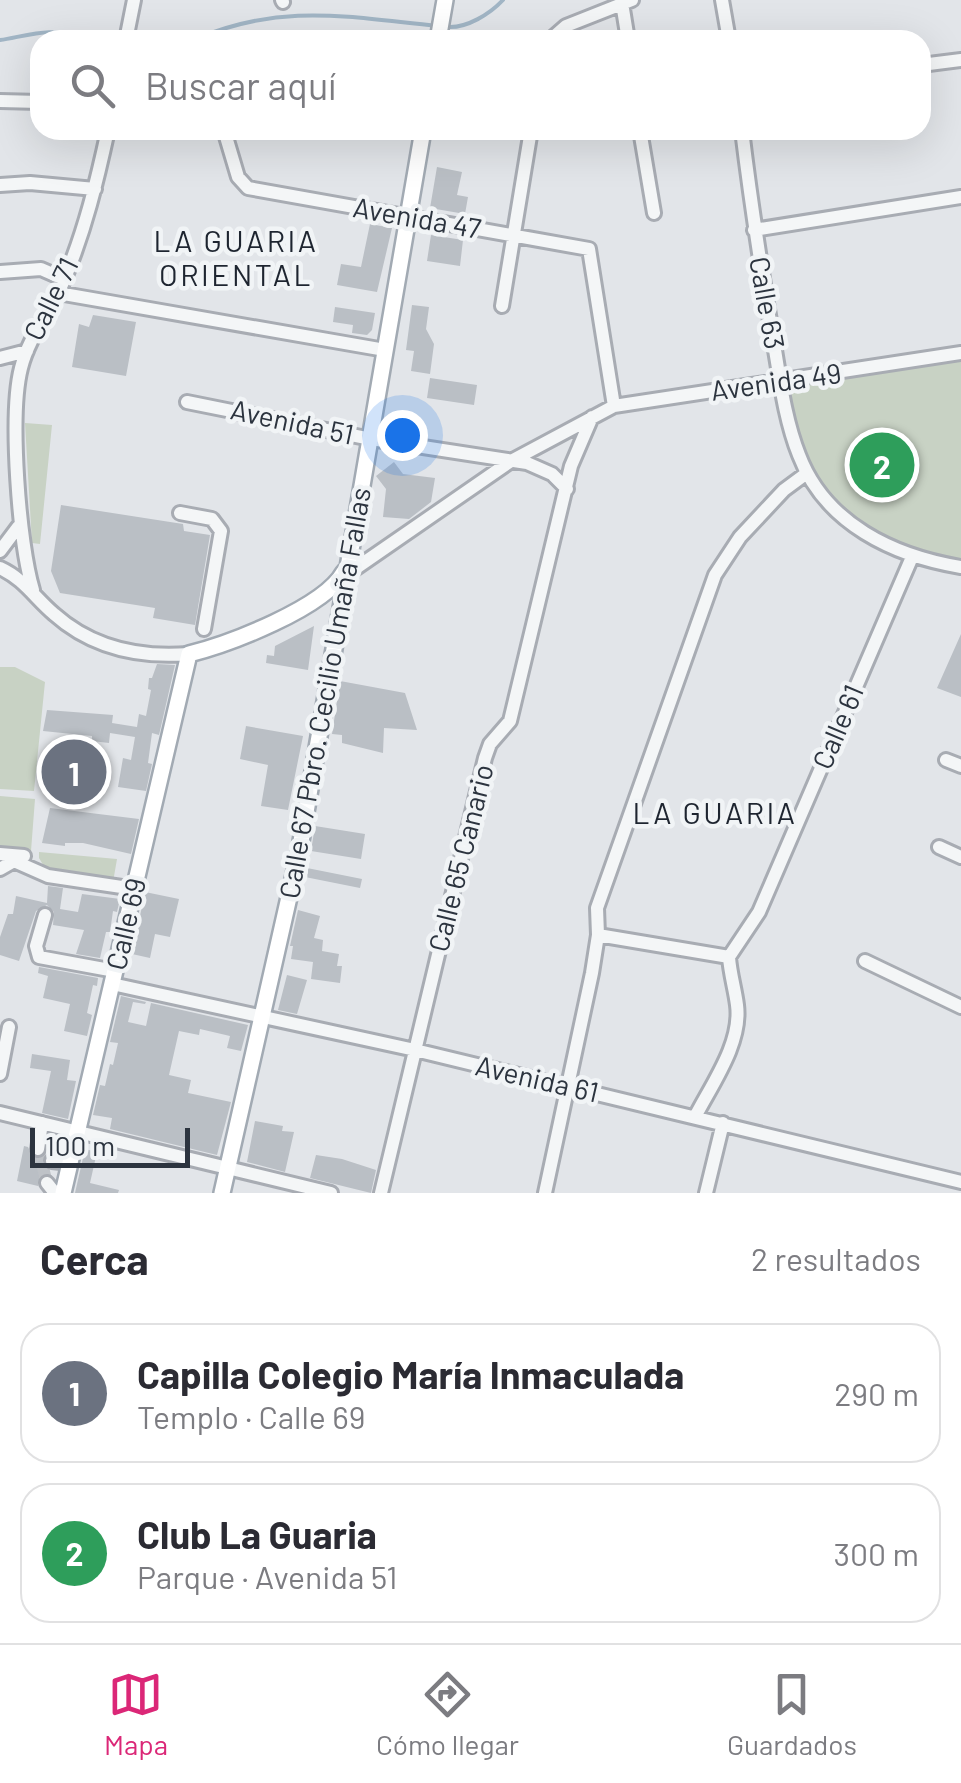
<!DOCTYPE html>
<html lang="es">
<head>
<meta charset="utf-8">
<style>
	:root { --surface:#fff; --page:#f2f2f3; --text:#2b2b33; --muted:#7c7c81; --line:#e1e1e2; --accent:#db2777 }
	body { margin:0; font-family:Barlow,sans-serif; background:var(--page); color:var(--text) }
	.scale { position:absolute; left:30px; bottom:25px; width:160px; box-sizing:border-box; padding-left:10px; border:5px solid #2c343f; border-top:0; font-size:28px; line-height:35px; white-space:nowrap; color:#2c343f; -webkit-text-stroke:8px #f1f4f6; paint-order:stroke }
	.you { position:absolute; left:402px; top:435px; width:35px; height:35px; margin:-25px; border:8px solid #fff; border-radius:50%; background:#1a73e8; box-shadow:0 0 0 15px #1a73e833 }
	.badge { display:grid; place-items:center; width:65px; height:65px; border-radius:50%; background:var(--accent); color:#fff; font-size:32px; font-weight:700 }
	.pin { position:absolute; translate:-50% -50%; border:5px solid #fff; box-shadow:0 2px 10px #0006 }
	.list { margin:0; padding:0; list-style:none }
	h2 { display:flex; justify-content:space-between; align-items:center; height:130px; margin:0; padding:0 40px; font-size:42px }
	h2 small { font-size:32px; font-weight:400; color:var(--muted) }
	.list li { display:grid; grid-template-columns:65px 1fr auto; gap:30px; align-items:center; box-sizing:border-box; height:140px; margin:0 20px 20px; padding:0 20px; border:2px solid var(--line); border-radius:30px }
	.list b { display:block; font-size:38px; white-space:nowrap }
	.list p { margin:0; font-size:32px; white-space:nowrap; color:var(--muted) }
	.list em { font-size:32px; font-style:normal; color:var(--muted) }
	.icon { flex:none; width:55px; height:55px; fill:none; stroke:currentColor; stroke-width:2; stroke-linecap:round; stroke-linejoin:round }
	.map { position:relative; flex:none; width:961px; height:1193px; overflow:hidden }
	.search { position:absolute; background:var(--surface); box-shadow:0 10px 40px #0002; left:30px; right:30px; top:30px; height:110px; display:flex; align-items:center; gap:25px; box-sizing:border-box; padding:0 35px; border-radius:30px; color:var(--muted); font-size:38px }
	.sheet { height:450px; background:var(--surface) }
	nav { display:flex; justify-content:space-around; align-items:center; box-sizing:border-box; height:140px; border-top:2px solid var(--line); background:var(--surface); font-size:28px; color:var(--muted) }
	nav a { display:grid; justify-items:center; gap:5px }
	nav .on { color:var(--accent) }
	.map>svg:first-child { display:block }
	.green { fill:#c8d2c4 }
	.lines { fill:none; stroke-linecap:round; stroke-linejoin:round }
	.stream { stroke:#a1b5c5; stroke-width:4 }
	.building { fill:#babfc5 }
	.minor-tunnel { stroke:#bec2c7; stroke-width:12; stroke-dasharray:12 6; stroke-linecap:butt }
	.minor-casing { stroke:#a8acb3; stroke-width:18 }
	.major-casing { stroke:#a2aab3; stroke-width:20 }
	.path { stroke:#b8bcc0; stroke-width:2.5; stroke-dasharray:8 8; stroke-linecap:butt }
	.minor { stroke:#f4f6f7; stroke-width:12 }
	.major { stroke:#fff; stroke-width:15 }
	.labels { text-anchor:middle; stroke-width:9; stroke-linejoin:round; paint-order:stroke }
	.street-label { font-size:28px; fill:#2c343f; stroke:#f1f4f6 }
	.neighbourhood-label { font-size:30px; letter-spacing:2.5px; fill:#1e2530; stroke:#f1f4f6 }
</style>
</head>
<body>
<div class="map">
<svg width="961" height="1193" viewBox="0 0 961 1193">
	<rect width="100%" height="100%" fill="#e2e5e9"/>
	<!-- green -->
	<path class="green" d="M961,353V567L875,540L807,473L781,382Z
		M25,423L52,425L40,544L32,543Z
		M0,667H15L45,682L34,791L0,789Z
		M0,796L35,799L31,851L0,849Z
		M39,852L117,859L113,882L48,873L39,858Z"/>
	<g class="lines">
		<!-- stream -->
		<path class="stream" d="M448,27C467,28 490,14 503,0
			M0,40C23,37 58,24 76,40
			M193,40C282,2 346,17 438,26"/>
	</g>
	<!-- building -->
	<path class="building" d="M437,167L462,172L457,195L468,197L465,214L430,208Z
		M370,224L392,228L377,292L337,285L341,264L361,267Z
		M431,235L463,240L460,266L427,261Z
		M412,305L429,307L426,329L434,344L430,374L411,371L414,351L406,350Z
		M335,307L375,313L372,330L367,335L352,333L353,325L333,322Z
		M93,315L136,322L126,376L72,367L79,324L89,327Z
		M430,378L477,385L474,405L427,398Z
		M394,462L403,474L435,478L431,502L409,519L383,517L386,489L376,476Z
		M61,505L183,524L184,531L210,535L195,625L153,618L155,608L60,593L51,571Z
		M314,626L308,670L266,663L267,655L274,656L275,646Z
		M961,634V697L937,688Z
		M157,664L175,665L159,735L152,733L148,763L152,764L146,791L118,787L123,758L131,760L135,737L110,733L109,743L92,741V736L43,731L47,710L113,715L112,723L137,727L139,714L146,716L151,690L148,689L149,678H152Z
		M340,681L405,693L417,730L384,728L383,753L342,743V735L332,734Z
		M246,726L303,736L288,810L261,806L268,765L240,759Z
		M50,808L139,819L131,854L83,843H65V846L42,843Z
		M315,826L365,834L361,859L311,851Z
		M307,868L362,879L360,888L305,877Z
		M48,886L63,888L60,909L78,912L82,894L120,899L117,912L113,911L110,932H106L100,958L76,954L84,930L53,925L54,912L47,905L36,911L19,961L0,955V937L8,914H13L16,896L47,903Z
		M145,892L179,899L170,937L155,934L150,958L132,954Z
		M298,910L320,916L314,938L323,940L322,951L339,954L337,966H342L340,983L311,979L313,962L291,959L293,946H290Z
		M39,967L98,978L97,986L93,985L87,1013L92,1015L87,1036L64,1031L70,1004L43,998L48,976L38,973Z
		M287,975L307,980L297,1014L278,1010Z
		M121,996L146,1002L145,1004L133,1002L128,1022L146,1026L151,1003L248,1025L241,1051L227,1048L230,1036L200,1029L199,1035L179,1031L169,1075L191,1080L188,1093L231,1102L217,1155L110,1129L112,1118L93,1115L100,1085L105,1086L110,1064L113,1065L118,1043L110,1042Z
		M32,1054L70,1060L67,1080L76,1081L68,1119L42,1113L51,1071L30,1068Z
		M255,1121L283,1126L282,1131L294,1132L285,1172L247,1162Z
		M24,1146L28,1147L33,1157L43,1158V1166L50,1171L40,1176L38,1186L17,1181Z
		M85,1149L97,1152L90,1183L119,1190L118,1193H75Z
		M316,1155L342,1159L376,1170L371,1193L310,1178Z"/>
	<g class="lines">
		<!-- minor-tunnel -->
		<path class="minor-tunnel" d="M38,1149L47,1183"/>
		<defs>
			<path id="minor" d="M282,0L283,2
				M722,0L729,40
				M622,3L628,40
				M126,40L134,0
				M550,40L566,26L632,0
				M921,65L961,60
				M0,101L40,102
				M224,130L238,177L248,188L589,249L614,406
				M640,130L654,213
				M742,130C750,196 760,262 771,327C779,369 783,415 799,455C825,524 894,556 961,567
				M0,185L30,183L95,189
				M754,230L961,197
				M0,272L41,269L64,279
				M58,293L385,350
				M502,306L531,130
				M0,358L27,351
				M187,402L371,439L527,463L552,474L567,489
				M180,513L212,519L221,531L204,629
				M0,551L18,527
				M0,568C24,579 35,598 54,614C92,648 139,658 189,654
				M346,575L511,461L614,406L961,353
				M33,590C19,544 9,415 21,368C29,336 52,309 65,278C85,230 97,181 108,130
				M946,760L961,766
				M939,847L961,857
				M0,854L24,856
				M0,869L14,861L48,876L135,889
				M45,915L36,946L39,957L115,971
				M598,935L729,957
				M865,961L961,1007
				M112,984L415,1050L961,1182
				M0,1074L9,1027
				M0,1113L331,1193
				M695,1117C712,1084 742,1043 737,1005C735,989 730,973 729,957L759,912L912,557
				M38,1149L42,1123
				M52,1161L70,1163
				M47,1183L55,1193
				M381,1193L485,758L490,744L510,721L571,466L592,417
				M545,1193L592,973L598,935L597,908L715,575L740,537L784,490L807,473
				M706,1193L723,1123"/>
			<path id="major" d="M438,40L445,0
				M63,1193L189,654C229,644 324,608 344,572
				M222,1193L299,853L423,130"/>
		</defs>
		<!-- minor casing -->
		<use href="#minor" class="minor-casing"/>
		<!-- major casing -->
		<use href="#major" class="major-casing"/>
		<!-- path -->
		<path class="path" d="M458,38L472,40"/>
		<!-- minor -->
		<use href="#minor" class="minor"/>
		<!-- major -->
		<use href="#major" class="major"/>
	</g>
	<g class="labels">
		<!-- street labels -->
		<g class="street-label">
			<text transform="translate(417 218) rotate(10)" y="10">Avenida 47</text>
			<text transform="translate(51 299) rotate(-64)" y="10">Calle 71</text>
			<text transform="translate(767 303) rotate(80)" y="10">Calle 63</text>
			<text transform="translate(776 382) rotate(-8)" y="10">Avenida 49</text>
			<text transform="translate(292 422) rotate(12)" y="10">Avenida 51</text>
			<text transform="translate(325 693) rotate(-80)" y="10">Calle 67 Pbro. Cecilio Umaña Fallas</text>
			<text transform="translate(838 727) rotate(-67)" y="10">Calle 61</text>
			<text transform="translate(461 858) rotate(-76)" y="10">Calle 65 Canario</text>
			<text transform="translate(126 924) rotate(-77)" y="10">Calle 69</text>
			<text transform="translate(537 1079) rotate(13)" y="10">Avenida 61</text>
		</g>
		<!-- neighbourhood labels -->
		<g class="neighbourhood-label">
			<text x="236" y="252">LA GUARIA<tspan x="236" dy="34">ORIENTAL</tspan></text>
			<text x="715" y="824">LA GUARIA</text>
		</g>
	</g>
</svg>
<div class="scale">100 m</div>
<div class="you"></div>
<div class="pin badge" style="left:74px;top:772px;background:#6b7280">1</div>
<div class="pin badge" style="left:882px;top:465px;background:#2e9e5b">2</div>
<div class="search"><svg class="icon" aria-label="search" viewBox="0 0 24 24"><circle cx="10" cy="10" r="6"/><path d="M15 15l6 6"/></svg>Buscar aquí</div>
</div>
<section class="sheet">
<h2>Cerca<small>2 resultados</small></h2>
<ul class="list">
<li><span class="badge" style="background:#6b7280">1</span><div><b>Capilla Colegio María Inmaculada</b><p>Templo · Calle 69</p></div><em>290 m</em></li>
<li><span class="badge" style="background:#2e9e5b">2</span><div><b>Club La Guaria</b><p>Parque · Avenida 51</p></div><em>300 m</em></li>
</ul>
</section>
<nav>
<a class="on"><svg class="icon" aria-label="map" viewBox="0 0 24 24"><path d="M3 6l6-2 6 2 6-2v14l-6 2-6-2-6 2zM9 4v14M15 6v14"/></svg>Mapa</a>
<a><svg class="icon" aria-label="directions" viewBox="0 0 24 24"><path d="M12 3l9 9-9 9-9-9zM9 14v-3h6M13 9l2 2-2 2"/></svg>Cómo llegar</a>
<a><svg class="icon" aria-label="saved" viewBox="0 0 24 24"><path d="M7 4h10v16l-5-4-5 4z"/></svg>Guardados</a>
</nav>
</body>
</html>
